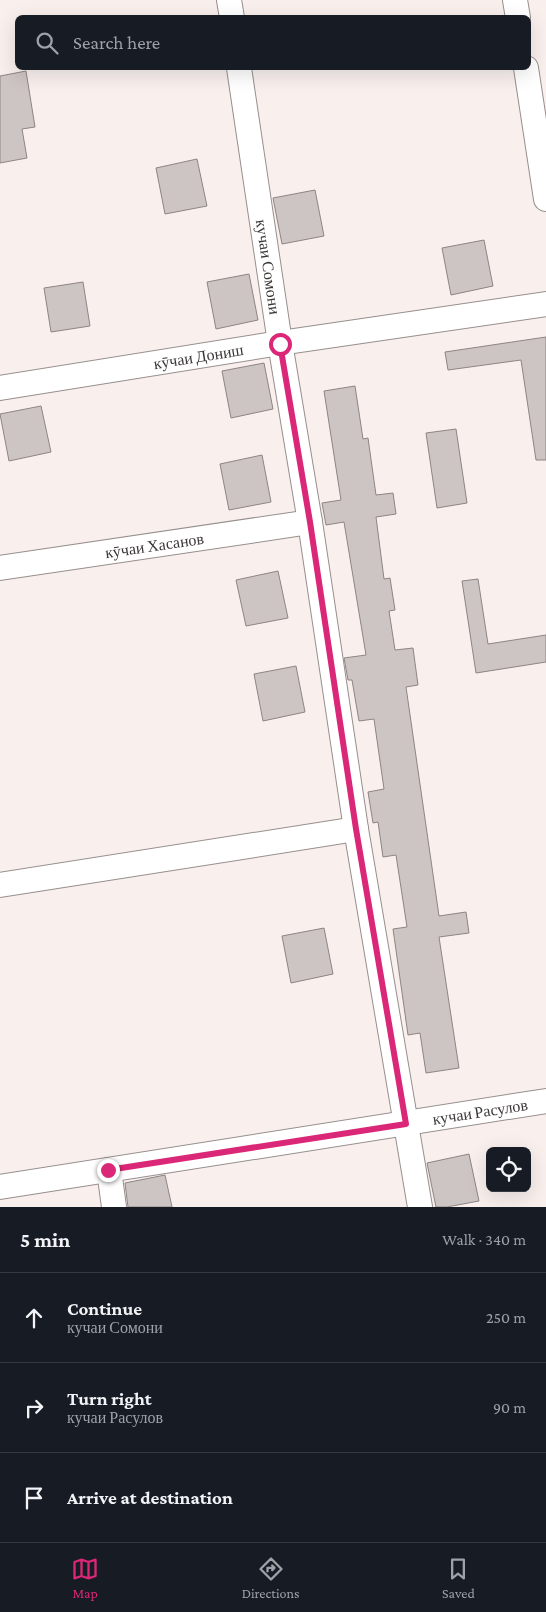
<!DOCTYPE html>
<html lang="en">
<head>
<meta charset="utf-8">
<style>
	:root { --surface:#171b24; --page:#242831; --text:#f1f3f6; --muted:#9ea1a6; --line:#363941; --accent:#db2777 }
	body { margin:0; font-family:"Crimson Pro",serif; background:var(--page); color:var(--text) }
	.controls { position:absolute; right:15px; bottom:15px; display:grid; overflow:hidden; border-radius:8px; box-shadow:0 5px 20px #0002 }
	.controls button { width:45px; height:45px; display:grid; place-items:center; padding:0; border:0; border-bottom:1px solid var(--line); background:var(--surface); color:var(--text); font:25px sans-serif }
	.stop { position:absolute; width:15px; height:15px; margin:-11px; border:4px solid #db2777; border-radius:50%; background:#fff }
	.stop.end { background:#db2777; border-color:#fff; box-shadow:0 1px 5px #0008 }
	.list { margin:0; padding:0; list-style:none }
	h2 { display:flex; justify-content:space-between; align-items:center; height:65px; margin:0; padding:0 20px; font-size:21px }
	h2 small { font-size:16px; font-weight:400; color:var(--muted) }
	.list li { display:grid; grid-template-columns:32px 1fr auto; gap:15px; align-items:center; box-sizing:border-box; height:90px; padding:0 20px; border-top:1px solid var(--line) }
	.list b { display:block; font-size:19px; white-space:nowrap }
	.list p { margin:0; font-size:16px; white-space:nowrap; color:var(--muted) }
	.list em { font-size:16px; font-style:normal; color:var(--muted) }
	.icon { flex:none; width:28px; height:28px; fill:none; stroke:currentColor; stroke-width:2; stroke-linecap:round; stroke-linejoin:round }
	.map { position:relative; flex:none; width:546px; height:1207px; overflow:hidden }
	.search { position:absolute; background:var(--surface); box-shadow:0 5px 20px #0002; left:15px; right:15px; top:15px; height:55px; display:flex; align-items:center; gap:12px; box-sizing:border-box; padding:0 18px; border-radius:8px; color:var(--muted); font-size:19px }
	.sheet { height:335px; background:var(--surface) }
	nav { display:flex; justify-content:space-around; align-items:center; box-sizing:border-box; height:70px; border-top:1px solid var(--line); background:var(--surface); font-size:14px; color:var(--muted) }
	nav a { display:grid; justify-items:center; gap:2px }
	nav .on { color:var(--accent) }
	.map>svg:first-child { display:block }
	.building { fill:#cdc5c3; stroke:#8d8583 }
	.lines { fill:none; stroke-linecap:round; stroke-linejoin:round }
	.street-casing { stroke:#978f8d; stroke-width:26 }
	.street { stroke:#fff; stroke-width:24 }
	.route { stroke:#db2777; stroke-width:6 }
	.labels { text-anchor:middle; stroke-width:5; stroke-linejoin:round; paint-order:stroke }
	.street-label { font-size:16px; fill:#3b3737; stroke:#fff }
</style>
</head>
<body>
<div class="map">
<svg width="546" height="1207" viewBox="0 0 546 1207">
	<rect width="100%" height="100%" fill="#f9f0ee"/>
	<!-- building -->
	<path class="building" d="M26,71L35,127L22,129L27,158L0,163V76Z
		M197,159L207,206L165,214L156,168Z
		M315,190L324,236L282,244L273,198Z
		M484,240L493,286L451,295L442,248Z
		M249,274L258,320L216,329L207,282Z
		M83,282L90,326L51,332L44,288Z
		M546,337V460H536L521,360L448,370L445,352Z
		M264,363L273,409L231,418L222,371Z
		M355,386L363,439L368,438L376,495L393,493L396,514L376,517L384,579L390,578L395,610L389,611L395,650L413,648L418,685L406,687L439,916L466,912L469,933L439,937L459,1068L426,1073L420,1033L408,1035L393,929L407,927L396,855L383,857L378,822L373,823L368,792L384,789L374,719L359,721L352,680H348L344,658L366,655L344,522L326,525L322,503L341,500L324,391Z
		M41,406L51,452L9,461L0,414Z
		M456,429L467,503L437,508L426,433Z
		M262,455L271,502L229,510L220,464Z
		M278,571L288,618L246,626L236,580Z
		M478,579L488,644L546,635V662L476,673L462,581Z
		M296,666L305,712L263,721L254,674Z
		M324,928L333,974L291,983L282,936Z
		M469,1154L479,1201L447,1207H436L427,1163Z
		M165,1175L172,1207H128L125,1183Z"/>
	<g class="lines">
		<defs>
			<g id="street">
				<path d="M229,0L232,18"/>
				<path d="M515,0L518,18"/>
				<path id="s1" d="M239,68L280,343L310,522L356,829L420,1207"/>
				<path d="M526,68L546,199"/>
				<path id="s2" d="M0,388L280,343L546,304"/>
				<path id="s3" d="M0,568L310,522"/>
				<path d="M0,885L356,829"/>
				<path d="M109,1170L114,1207"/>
				<path id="s4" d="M0,1187L546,1101"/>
			</g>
		</defs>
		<!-- street casing -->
		<use href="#street" class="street-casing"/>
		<!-- street -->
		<use href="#street" class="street"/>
	</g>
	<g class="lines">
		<!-- route -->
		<path class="route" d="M108,1170L406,1124L356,829L310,522L280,344"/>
	</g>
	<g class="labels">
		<!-- street labels -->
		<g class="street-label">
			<text dy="6" stroke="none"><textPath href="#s1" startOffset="201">кучаи Сомони</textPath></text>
			<text dy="6" stroke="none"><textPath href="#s2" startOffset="201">кӯчаи Дониш</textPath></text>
			<text dy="6" stroke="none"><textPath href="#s3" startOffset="156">кӯчаи Хасанов</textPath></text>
			<text dy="6" stroke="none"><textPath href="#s4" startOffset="486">кучаи Расулов</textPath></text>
		</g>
	</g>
</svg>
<div class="controls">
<button><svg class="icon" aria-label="locate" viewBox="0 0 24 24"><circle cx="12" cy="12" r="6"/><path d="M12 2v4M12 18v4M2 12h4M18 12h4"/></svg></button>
</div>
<div class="stop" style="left:280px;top:344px"></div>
<div class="stop end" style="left:108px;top:1170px"></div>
<div class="search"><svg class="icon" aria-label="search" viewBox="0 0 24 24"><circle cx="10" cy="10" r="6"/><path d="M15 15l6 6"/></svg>Search here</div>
</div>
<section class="sheet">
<h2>5 min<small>Walk · 340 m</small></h2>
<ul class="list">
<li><svg class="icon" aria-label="ahead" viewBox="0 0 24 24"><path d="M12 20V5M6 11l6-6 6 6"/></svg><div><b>Continue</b><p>кучаи Сомони</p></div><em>250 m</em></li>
<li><svg class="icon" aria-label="right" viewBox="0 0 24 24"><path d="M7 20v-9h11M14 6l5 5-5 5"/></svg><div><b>Turn right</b><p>кучаи Расулов</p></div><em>90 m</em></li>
<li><svg class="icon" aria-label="arrive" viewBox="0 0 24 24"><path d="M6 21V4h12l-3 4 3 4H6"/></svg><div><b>Arrive at destination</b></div></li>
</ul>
</section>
<nav>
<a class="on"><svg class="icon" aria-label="map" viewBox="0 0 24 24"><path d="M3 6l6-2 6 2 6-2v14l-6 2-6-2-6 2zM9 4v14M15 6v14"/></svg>Map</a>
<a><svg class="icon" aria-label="directions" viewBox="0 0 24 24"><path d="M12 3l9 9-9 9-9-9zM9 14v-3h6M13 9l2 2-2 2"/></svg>Directions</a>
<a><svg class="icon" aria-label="saved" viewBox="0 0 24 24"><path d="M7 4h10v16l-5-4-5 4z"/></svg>Saved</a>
</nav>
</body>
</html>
